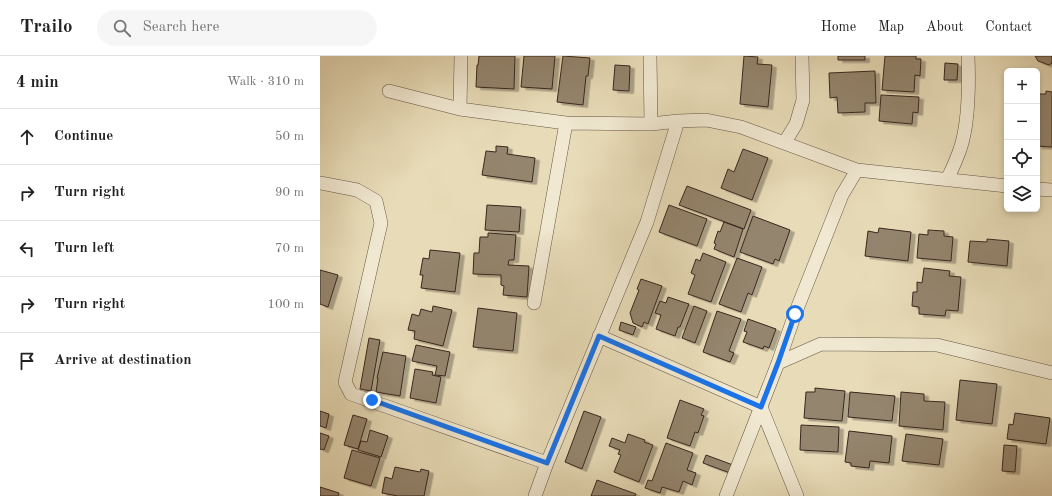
<!DOCTYPE html>
<html lang="en">
<head>
<meta charset="utf-8">
<style>
	:root { --surface:#fff; --page:#f6f6f6; --text:#222; --muted:#767676; --line:#e0e0e0 }
	body { margin:0; font-family:"Old Standard TT",serif; background:var(--page); color:var(--text) }
	.controls { position:absolute; right:12px; top:12px; display:grid; overflow:hidden; border-radius:6px; box-shadow:0 2px 6px #0003 }
	.controls button { width:36px; height:36px; display:grid; place-items:center; padding:0; border:0; border-bottom:1px solid var(--line); background:var(--surface); color:var(--text); font:20px sans-serif }
	.stop { position:absolute; width:12px; height:12px; margin:-9px; border:3px solid #1a73e8; border-radius:50%; background:#fff }
	.stop.end { background:#1a73e8; border-color:#fff; box-shadow:0 1px 4px #0008 }
	.list { margin:0; padding:0; list-style:none }
	h2 { display:flex; justify-content:space-between; align-items:center; height:52px; margin:0; padding:0 16px; font-size:17px }
	h2 small { font-size:13px; font-weight:400; color:var(--muted) }
	.list li { display:grid; grid-template-columns:26px 1fr auto; gap:12px; align-items:center; box-sizing:border-box; height:56px; padding:0 16px; border-top:1px solid var(--line) }
	.list b { display:block; font-size:15px; white-space:nowrap }
	.list em { font-size:13px; font-style:normal; color:var(--muted) }
	.icon { flex:none; width:22px; height:22px; fill:none; stroke:currentColor; stroke-width:2; stroke-linecap:round; stroke-linejoin:round }
	.map { position:relative; flex:none; width:732px; height:440px; overflow:hidden }
	header { display:flex; align-items:center; gap:24px; box-sizing:border-box; height:56px; padding:0 20px; background:var(--surface); border-bottom:1px solid var(--line) }
	header strong { font-size:19px }
	nav { display:flex; gap:22px; margin-inline-start:auto; font-size:14px }
	.search { width:280px; height:36px; background:var(--page); display:flex; align-items:center; gap:10px; box-sizing:border-box; padding:0 14px; border-radius:22px; color:var(--muted); font-size:15px }
	main { display:flex }
	aside { flex:1; background:var(--surface) }
	.map>svg:first-child { display:block }
	.building { fill:#94856e; stroke:#39261e; filter:url(#shadow) }
	.lines { fill:none; stroke-linecap:round; stroke-linejoin:round }
	.street-casing { stroke:#655444; stroke-width:14 }
	.street { stroke:#f0e8d1; stroke-width:13 }
	.route { stroke:#1a73e8; stroke-width:5 }
</style>
</head>
<body>
<header>
<strong>Trailo</strong>
<div class="search"><svg class="icon" aria-label="search" viewBox="0 0 24 24"><circle cx="10" cy="10" r="6"/><path d="M15 15l6 6"/></svg>Search here</div>
<nav><a>Home</a><a>Map</a><a>About</a><a>Contact</a></nav>
</header>
<main>
<aside>
<h2>4 min<small>Walk · 310 m</small></h2>
<ul class="list">
<li><svg class="icon" aria-label="ahead" viewBox="0 0 24 24"><path d="M12 20V5M6 11l6-6 6 6"/></svg><div><b>Continue</b></div><em>50 m</em></li>
<li><svg class="icon" aria-label="right" viewBox="0 0 24 24"><path d="M7 20v-9h11M14 6l5 5-5 5"/></svg><div><b>Turn right</b></div><em>90 m</em></li>
<li><svg class="icon" aria-label="left" viewBox="0 0 24 24"><path d="M17 20v-9H6M10 6l-5 5 5 5"/></svg><div><b>Turn left</b></div><em>70 m</em></li>
<li><svg class="icon" aria-label="right" viewBox="0 0 24 24"><path d="M7 20v-9h11M14 6l5 5-5 5"/></svg><div><b>Turn right</b></div><em>100 m</em></li>
<li><svg class="icon" aria-label="arrive" viewBox="0 0 24 24"><path d="M6 21V4h12l-3 4 3 4H6"/></svg><div><b>Arrive at destination</b></div></li>
</ul>
</aside>
<div class="map">
<svg width="732" height="440" viewBox="0 0 732 440">
	<defs>
		<filter id="shadow"><feDropShadow dx="4.5" dy="2.5" stdDeviation="0" flood-color="#0004"/></filter>
	</defs>
	<rect width="100%" height="100%" fill="#e8dcb8"/>
	<filter id="stains"><feTurbulence type="fractalNoise" baseFrequency=".005" numOctaves="4"/><feColorMatrix values="0 0 0 0 .2 0 0 0 0 .09 0 0 0 0 .02 0 0 0 .5 -.17"/></filter>
	<radialGradient id="worn" r=".72"><stop offset=".6" stop-color="#630" stop-opacity="0"/><stop offset="1" stop-color="#630" stop-opacity=".3"/></radialGradient>
	<!-- building -->
	<path class="building" d="M159,0H195L194,33L156,31L157,9H158Z
		M204,0H235L232,33L201,31Z
		M243,0L270,2L268,20H266L263,49L237,46Z
		M424,0L438,1L437,8L452,9L448,51L420,48Z
		M518,0H545V4H518Z
		M565,0H596V3H601L600,20L595,19L594,36L562,34Z
		M715,0H732V7L729,9L718,5Z
		M625,7L638,8L637,24H624Z
		M295,9L310,10L309,35L293,34Z
		M555,15L556,47H545V56L518,57L517,41L510,42L509,17Z
		M726,35L732,36V91L717,90V38H726Z
		M561,39L599,41L598,57L593,56L592,68L559,65Z
		M176,90L188,91L187,98L215,102L212,126L162,119L166,95L176,96Z
		M423,93L448,102L432,144L401,132L408,113L414,116Z
		M367,130L431,154L424,173L359,149Z
		M167,149L201,151L199,176L165,174Z
		M349,149L387,163L377,190L339,176Z
		M433,160L470,174L459,205L455,203L453,208L420,196Z
		M404,166L423,173L414,201L394,193L396,188L394,187L398,175L400,176Z
		M559,172L591,176L588,205L545,200L548,175L558,177Z
		M608,174L624,175V180L633,181L631,205L597,202L599,178L608,179Z
		M168,177L196,179L194,204H189L188,209L209,210L207,241L183,239L184,230L181,229V219L153,218L154,197H159L160,181H168Z
		M667,183L689,185L687,210L648,206L650,185L667,186Z
		M110,194L140,197L135,236L101,232L103,219H100L103,202L109,203Z
		M383,197L406,206L391,246L368,238L375,219L371,217L376,203L380,205Z
		M417,202L442,211L432,239L428,237L421,256L399,248Z
		M604,212L630,215L629,220L641,221L638,255L626,254L625,260L599,258V251L592,250L593,236H597V226L602,227Z
		M0,214L18,219L8,251L0,248Z
		M321,223L342,230L328,268L324,266L322,271L313,267L310,257L319,234L317,233Z
		M348,241L369,248L360,271H358L355,280L336,273L341,259L335,257L340,245L346,247Z
		M113,250L132,254L123,290L94,283L95,275L88,274L92,258L99,260L101,253L112,256Z
		M374,250L387,255L375,287L362,282Z
		M158,252L197,257L193,295L153,291Z
		M397,255L421,263L409,295L414,297L410,306L383,296Z
		M428,263L456,273L449,292L444,290L443,293L423,286L427,276L424,275Z
		M301,266L316,271L313,279L299,274Z
		M49,282L60,284L51,335L40,333Z
		M96,289L130,296L125,320L115,319L117,310L92,305Z
		M63,296L86,300L80,340L56,336L58,322H57Z
		M95,313L113,316L112,319L121,321L116,347L90,342Z
		M640,324L677,328L672,368L636,364Z
		M495,332L525,335L522,365L484,362L486,336H495Z
		M530,336L575,340L572,365L528,361Z
		M581,336L604,338V345L625,346L623,374L579,370Z
		M360,344L384,353L381,359L384,360L378,377L375,376L370,390L347,382Z
		M0,355L9,358L6,372L0,370Z
		M264,355L281,361L262,413L245,406Z
		M695,357L730,362L726,388L687,383L689,368L693,369Z
		M33,359L47,363L38,393L24,389Z
		M481,369L519,371L518,396L480,394Z
		M50,374L68,380L61,401L38,394L41,385L47,386Z
		M529,375L572,380L569,407L550,405L549,412L531,410V407L525,406Z
		M0,377L9,380L4,394L0,393Z
		M308,378L325,384L324,386L333,389L319,426L294,416L301,399L298,398L300,394L289,390L292,382L305,387Z
		M586,378L623,383L619,409L582,405Z
		M346,387L373,397L367,414L376,417L372,429L363,425L359,436L342,431L340,437L325,432L328,424L332,425Z
		M684,389L697,390L695,416L682,415Z
		M32,394L60,402L51,430L24,422Z
		M386,399L413,409L410,417L383,407Z
		M75,411L100,416L101,413L109,415L104,440H78L62,437L65,421L72,423Z
		M277,424L316,438L315,440H271Z
		M0,431L19,437L18,440H0Z"/>
	<g class="lines">
		<defs>
			<path id="street" d="M330,0L331,68
				M69,35L140,53L246,67L331,68L358,65L386,64L421,71L537,114L687,130
				M140,53L141,0
				M465,86L476,68L483,44L482,0
				M627,124C633,111 640,97 643,83C649,57 649,26 648,0
				M0,127L37,134L56,145L61,167L25,326L31,338L227,407
				M717,133L732,134
				M214,247L246,67
				M279,280L441,351L477,440
				M458,307L501,288L617,289L732,317
				M215,440L227,407L327,166L358,65
				M406,440L458,307L475,258L522,139L537,114"/>
		</defs>
		<!-- street casing -->
		<use href="#street" class="street-casing"/>
		<!-- street -->
		<use href="#street" class="street"/>
	</g>
	<g class="lines">
		<!-- route -->
		<path class="route" d="M52,344L227,407L279,280L441,351L458,307L475,258"/>
	</g>
	<rect width="100%" height="100%" filter="url(#stains)"/>
	<rect width="100%" height="100%" fill="url(#worn)"/>
</svg>
<div class="controls">
<button>+</button>
<button>−</button>
<button><svg class="icon" aria-label="locate" viewBox="0 0 24 24"><circle cx="12" cy="12" r="6"/><path d="M12 2v4M12 18v4M2 12h4M18 12h4"/></svg></button>
<button><svg class="icon" aria-label="layers" viewBox="0 0 24 24"><path d="M12 4l9 5-9 5-9-5zM3 14l9 5 9-5"/></svg></button>
</div>
<div class="stop" style="left:475px;top:258px"></div>
<div class="stop end" style="left:52px;top:344px"></div>
</div>
</main>
</body>
</html>
